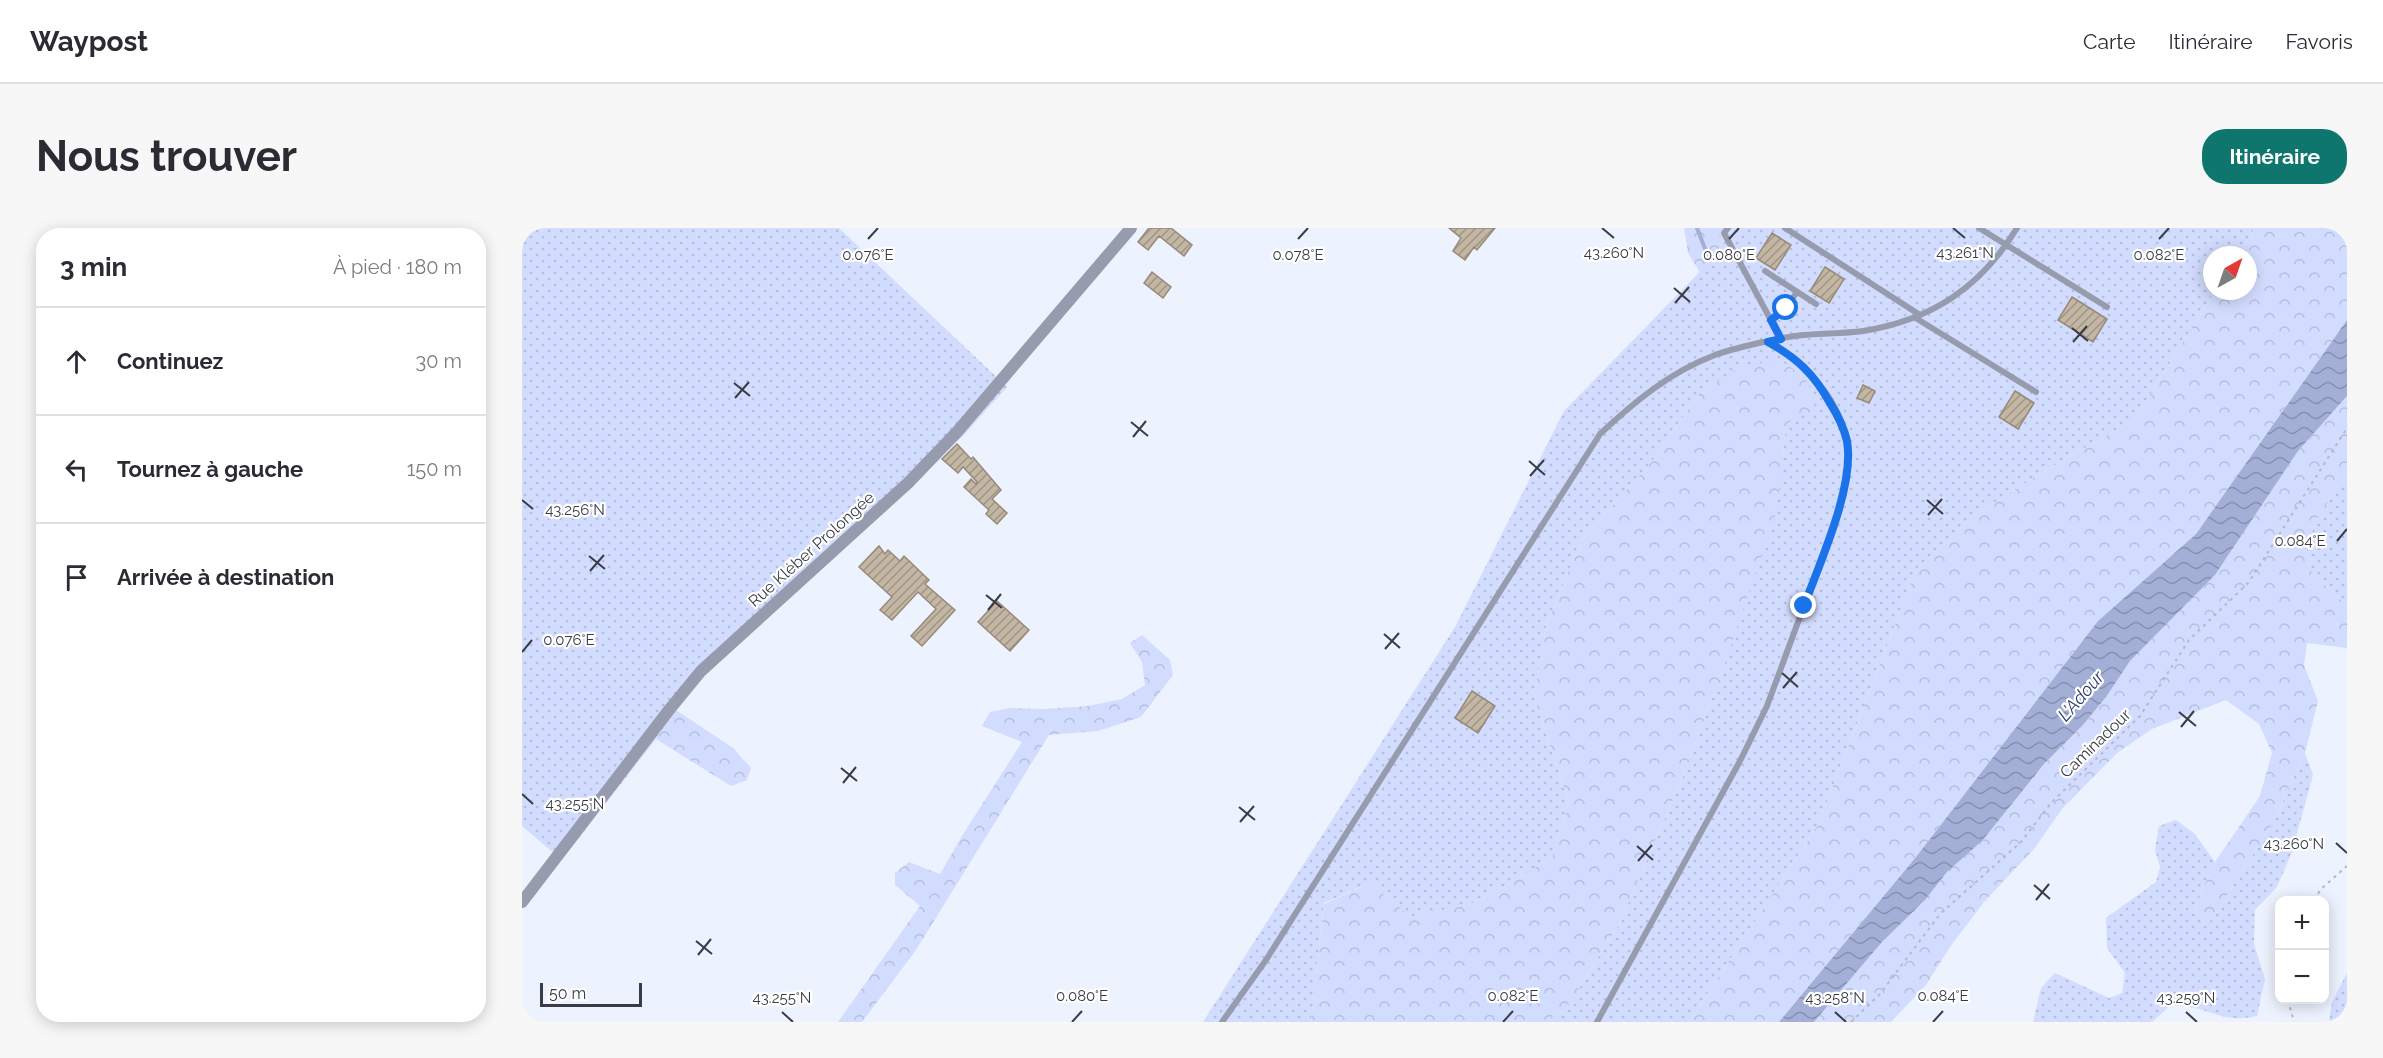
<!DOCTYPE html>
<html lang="fr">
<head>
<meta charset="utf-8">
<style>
	:root { --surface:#fff; --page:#f7f7f7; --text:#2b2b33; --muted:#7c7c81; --line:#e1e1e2; --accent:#0f766e }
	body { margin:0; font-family:Raleway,sans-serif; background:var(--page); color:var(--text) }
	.controls { position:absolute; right:18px; bottom:18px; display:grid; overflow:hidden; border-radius:12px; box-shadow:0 3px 15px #0003 }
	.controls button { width:54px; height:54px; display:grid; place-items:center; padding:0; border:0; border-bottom:2px solid var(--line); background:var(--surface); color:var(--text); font:30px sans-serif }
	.compass { position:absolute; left:1681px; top:18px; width:54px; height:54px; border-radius:50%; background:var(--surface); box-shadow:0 3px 15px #0003; rotate:40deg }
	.scale { position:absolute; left:18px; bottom:15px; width:102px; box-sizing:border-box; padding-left:6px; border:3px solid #393c44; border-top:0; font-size:16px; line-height:21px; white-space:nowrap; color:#393c44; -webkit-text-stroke:4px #fff; paint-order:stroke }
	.stop { position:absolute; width:18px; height:18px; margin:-14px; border:4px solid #1a73e8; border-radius:50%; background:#fff }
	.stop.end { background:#1a73e8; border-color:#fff; box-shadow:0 2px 6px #0008 }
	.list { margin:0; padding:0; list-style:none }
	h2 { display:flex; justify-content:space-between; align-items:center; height:78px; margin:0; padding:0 24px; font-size:26px }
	h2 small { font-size:20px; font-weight:400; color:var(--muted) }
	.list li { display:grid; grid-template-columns:39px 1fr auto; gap:18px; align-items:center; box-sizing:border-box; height:108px; padding:0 24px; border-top:2px solid var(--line) }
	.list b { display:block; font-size:22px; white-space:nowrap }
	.list em { font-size:20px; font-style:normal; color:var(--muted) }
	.icon { flex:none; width:33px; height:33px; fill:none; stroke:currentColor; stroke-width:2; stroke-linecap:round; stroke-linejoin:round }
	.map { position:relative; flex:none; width:1825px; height:794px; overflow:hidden; border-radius:24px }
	header { display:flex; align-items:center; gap:36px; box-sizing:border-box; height:84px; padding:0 30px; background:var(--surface); border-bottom:2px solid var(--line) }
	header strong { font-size:28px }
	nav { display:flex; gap:33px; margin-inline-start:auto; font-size:21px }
	.intro { display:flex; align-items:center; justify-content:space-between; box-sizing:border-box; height:144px; padding:0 36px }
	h1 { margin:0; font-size:42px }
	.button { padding:15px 27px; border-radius:24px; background:var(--accent); color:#fff; font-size:21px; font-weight:700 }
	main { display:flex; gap:36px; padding:0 36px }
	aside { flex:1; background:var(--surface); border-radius:24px; box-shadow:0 3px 15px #0003 }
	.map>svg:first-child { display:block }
	.grass { fill:url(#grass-dots) }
	.forest { fill:url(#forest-crowns) }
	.water { fill:url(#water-waves) }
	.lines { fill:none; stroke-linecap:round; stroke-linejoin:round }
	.stream { stroke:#a4afd7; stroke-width:4 }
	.building { fill:url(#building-hatch); stroke:#978a78; stroke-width:1.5 }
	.path { stroke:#b4b9c4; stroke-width:2; stroke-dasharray:3 4.5; stroke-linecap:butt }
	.service { stroke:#969cad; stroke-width:6 }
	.minor { stroke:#969cad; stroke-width:12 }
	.route { stroke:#1a73e8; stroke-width:8 }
	.ticks { fill:none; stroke:#393c44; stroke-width:2 }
	.labels { text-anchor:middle; stroke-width:4.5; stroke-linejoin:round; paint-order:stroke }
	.street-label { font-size:16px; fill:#393c44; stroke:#fff }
	.water-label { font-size:18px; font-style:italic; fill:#313c6f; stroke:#fff }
	.ticks-label { font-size:15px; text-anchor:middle; fill:#393c44; stroke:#fff; stroke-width:4.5; stroke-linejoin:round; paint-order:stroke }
</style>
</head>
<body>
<header>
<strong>Waypost</strong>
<nav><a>Carte</a><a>Itinéraire</a><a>Favoris</a></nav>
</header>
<div class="intro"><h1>Nous trouver</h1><a class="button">Itinéraire</a></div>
<main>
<aside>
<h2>3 min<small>À pied · 180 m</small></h2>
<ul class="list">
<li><svg class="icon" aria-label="ahead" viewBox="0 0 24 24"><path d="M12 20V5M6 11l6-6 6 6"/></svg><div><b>Continuez</b></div><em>30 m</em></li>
<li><svg class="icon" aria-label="left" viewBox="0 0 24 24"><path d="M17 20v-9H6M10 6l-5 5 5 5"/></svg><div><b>Tournez à gauche</b></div><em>150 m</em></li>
<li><svg class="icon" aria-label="arrive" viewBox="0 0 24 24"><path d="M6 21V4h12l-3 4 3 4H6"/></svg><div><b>Arrivée à destination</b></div></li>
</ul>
</aside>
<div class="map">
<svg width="1825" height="794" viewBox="0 0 1825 794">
	<defs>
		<pattern id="grass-dots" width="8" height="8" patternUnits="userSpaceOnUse" patternTransform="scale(1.5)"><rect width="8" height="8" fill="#d2dcfe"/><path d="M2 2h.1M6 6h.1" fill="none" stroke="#b5bedb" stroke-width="1.8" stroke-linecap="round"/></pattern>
		<pattern id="forest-crowns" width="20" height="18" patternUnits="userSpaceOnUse" patternTransform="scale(1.5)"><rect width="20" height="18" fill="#d2dcfe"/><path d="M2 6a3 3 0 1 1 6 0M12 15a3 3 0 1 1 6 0" fill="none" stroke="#b5bedb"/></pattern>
		<pattern id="water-waves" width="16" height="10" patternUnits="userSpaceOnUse" patternTransform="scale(1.5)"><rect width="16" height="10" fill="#a4afd7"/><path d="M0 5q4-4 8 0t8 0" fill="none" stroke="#8790b0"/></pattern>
		<pattern id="building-hatch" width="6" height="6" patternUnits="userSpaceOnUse" patternTransform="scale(1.5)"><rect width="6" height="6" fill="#c3b6a3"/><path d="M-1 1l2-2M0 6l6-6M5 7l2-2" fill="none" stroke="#9f9586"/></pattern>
	</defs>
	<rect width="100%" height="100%" fill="#edf2ff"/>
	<!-- grass -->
	<path class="grass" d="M0,0H317L485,159L442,207L179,448L134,511L40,632L0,598Z
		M1195,0H1733L1716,27H1690V63H1693L1613,191L1528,240L1455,285L1394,342L1296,597L1167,794H1020L1044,781L1097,696L1164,542L1206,426L1261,226L1264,196L1177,166L1131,232L1059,313L1024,398L1012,469L1047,574L1030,629L985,657L949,676L889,689L848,655L802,675L789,794H681L933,399L1042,183L1200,21Z
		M1825,245V374L1818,371L1790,345L1784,325L1793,294Z
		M1783,525L1791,547L1770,624L1755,659L1733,682L1732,716L1743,751L1735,788C1706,794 1697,786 1673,780C1666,778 1657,778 1649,777L1630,794H1511L1519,760L1533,745L1587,770L1600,765L1603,745L1585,720L1584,690L1634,654L1638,639L1633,622L1637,598L1654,592L1673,606L1693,634L1672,681L1682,698L1691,690L1752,593Z
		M1825,745V794H1807L1810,774Z"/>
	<!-- forest -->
	<path class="forest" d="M1162,0H1195L1201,21L1179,46L1166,25Z
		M1733,0H1825V92L1674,306L1576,393L1394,629L1257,794H1167L1296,597L1394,342L1455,285L1528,240L1613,191L1693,63H1726V27H1716Z
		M1259,133C1282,149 1288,150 1293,180L1264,196L1255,282L1206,426L1164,542L1097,696L1044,781L1020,794H789L802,676L848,655L889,689L949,676L985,657L1030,629L1047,574L1012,469L1024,398L1059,313L1131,232L1177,166L1221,137Z
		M1825,168V245L1793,294L1784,325L1790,345L1818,371L1825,374V420L1785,415L1782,437L1796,473L1783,525L1752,593L1691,690L1682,699L1672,681L1693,634L1738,568L1750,525L1737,496L1704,472L1630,501L1595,525L1540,581L1512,621L1462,674L1428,719L1404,757L1369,794H1292L1360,714L1403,672L1425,644L1460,613L1522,536L1560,498L1584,469L1608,433L1693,347L1776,223Z
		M620,407L648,432L651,447L619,489L576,503L527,507L394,722L340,794H316L398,678L373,657V645L387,634L418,646L440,608L500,514L460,498L468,484L488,480L523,481L566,478L600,471L623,457L620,434L608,415Z
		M154,482L211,520L229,540L225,552L209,558L134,511Z"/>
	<!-- water -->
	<path class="water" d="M1825,92V168L1776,223L1693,347L1608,433L1584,469L1560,498L1522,536L1460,613L1425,644L1403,672L1360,714L1292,794H1257L1394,629L1576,393L1674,306Z"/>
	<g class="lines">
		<!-- stream -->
		<path class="stream" d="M1175,0L1187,31"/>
	</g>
	<!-- building -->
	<path class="building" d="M627,0H649L670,17L662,28L637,8L626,22L616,14Z
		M927,0H973L955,22L952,19L943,32L931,23L939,10Z
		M1250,5L1269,17L1253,42L1234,30Z
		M1303,39L1322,51L1307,75L1288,63Z
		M630,44L649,59L641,70L622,55Z
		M1550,69L1585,91L1571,114L1536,92Z
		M1341,157L1353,163L1347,175L1335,170Z
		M1493,163L1512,175L1496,201L1477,189Z
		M435,216L449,231L451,229L479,262L470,271L485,285L475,296L464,286L467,282L442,259L449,251L454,256L455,254L441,239L436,245L420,231Z
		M357,318L363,326L366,322L378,333L382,328L407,352L403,356L433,382L400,418L389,408L414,381L396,364L370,392L358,382L370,369L337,339Z
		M475,373L507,402L488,423L456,394Z
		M950,463L973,478L956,505L933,490Z"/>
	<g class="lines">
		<!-- path -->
		<path class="path" d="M1792,672L1799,661L1825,638
			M1766,772L1772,794
			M1329,794L1358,766L1418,686L1499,614L1529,575L1618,488L1667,412L1727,354L1825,200"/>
		<!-- service -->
		<path class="service" d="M1206,0L1202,5L1259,111
			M1263,0L1398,87
			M1457,0L1585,79
			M1243,43L1294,76
			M1392,89L1514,164
			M1249,92L1264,79L1275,64
			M700,794L744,732L1078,206C1112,174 1148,144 1193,127C1212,120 1253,111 1273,108C1296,105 1319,106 1341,103C1410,92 1459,59 1495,0
			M1075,794L1218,533L1245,478L1316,286C1321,264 1329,236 1325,213C1316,169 1283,135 1247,114"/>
		<!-- minor -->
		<path class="minor" d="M0,674L147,482L179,443L386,255L435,204L609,0"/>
	</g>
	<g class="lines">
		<!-- route -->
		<path class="route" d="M1264,80L1249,92L1259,111L1246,114C1275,130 1292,146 1308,175C1315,186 1322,200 1325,213C1333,258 1298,334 1282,378"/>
	</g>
	<!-- ticks -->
	<path class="ticks" d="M1080,0L1092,10M1431,0L1443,10M346,11L356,0M776,11L786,0M1207,11L1217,0M1637,11L1647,0M1152,60L1168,74M1153,75L1167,59M1550,100L1566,113M1551,114L1565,98M212,155L228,168M213,170L227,154M609,194L626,208M611,209L624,193M1007,233L1023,247M1008,248L1022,232M0,272L11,281M1405,272L1421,286M1406,287L1420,271M1815,313L1825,301M67,328L83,341M68,343L82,327M464,367L480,380M466,382L479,366M862,406L878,420M863,421L877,405M0,424L10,412M1260,445L1276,459M1261,460L1275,444M1657,484L1674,498M1659,499L1672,483M319,540L335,553M321,555L334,539M0,566L11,576M717,579L733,592M718,594L732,578M1814,615L1825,625M1115,618L1131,632M1116,633L1130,617M1512,657L1528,671M1514,672L1527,656M174,713L190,726M176,727L189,711M260,784L271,794M1313,784L1324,794M1664,784L1675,794M550,794L560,783M981,794L991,783M1411,794L1421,783"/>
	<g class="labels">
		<!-- street labels -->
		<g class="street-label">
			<text transform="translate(289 321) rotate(-42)" y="6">Rue Kléber Prolongée</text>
			<text transform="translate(1573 515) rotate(-44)" y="6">Caminadour</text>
		</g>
		<!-- water labels -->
		<g class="water-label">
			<text transform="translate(1559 468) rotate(-49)" y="6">L'Adour</text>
		</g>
	</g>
	<g class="ticks-label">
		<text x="1443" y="30">43.261°N</text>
		<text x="1092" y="30">43.260°N</text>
		<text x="346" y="32">0.076°E</text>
		<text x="776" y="32">0.078°E</text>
		<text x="1207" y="32">0.080°E</text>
		<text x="1637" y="32">0.082°E</text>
		<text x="53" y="287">43.256°N</text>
		<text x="1778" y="318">0.084°E</text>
		<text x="47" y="417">0.076°E</text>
		<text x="53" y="581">43.255°N</text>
		<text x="1772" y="621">43.260°N</text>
		<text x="560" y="773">0.080°E</text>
		<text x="991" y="773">0.082°E</text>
		<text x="1421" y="773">0.084°E</text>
		<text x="260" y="775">43.255°N</text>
		<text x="1313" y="775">43.258°N</text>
		<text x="1664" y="775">43.259°N</text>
	</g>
</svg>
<div class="controls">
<button>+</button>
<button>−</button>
</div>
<svg class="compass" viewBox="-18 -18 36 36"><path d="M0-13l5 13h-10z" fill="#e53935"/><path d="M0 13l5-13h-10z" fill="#7c7c81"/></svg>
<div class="scale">50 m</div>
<div class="stop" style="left:1264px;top:80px"></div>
<div class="stop end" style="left:1282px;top:378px"></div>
</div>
</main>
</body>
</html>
